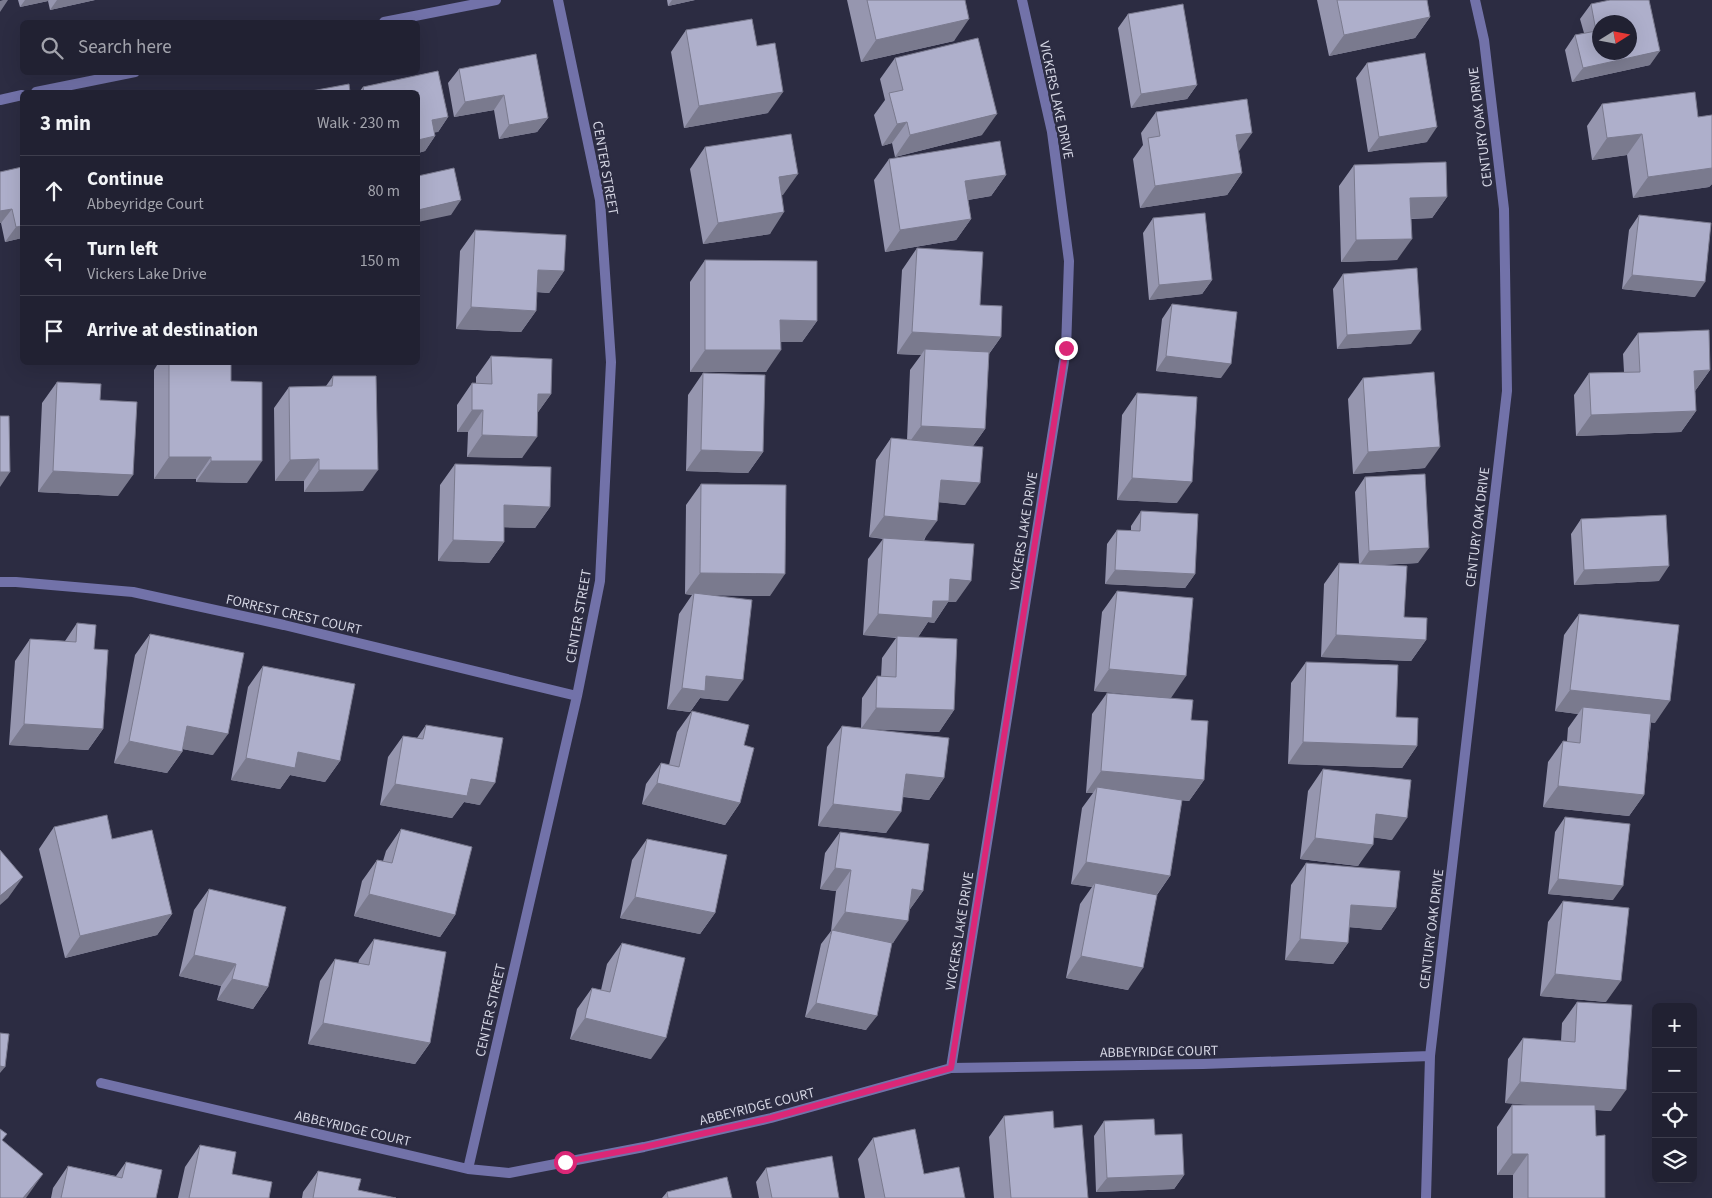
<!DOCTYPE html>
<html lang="en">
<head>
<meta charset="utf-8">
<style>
	:root { --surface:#212132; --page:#29293a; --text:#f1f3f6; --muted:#a2a3ac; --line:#3e3e4d }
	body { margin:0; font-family:"Source Sans 3",sans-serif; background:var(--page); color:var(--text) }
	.controls { position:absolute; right:15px; bottom:15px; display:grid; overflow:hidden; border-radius:8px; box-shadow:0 5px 20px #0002 }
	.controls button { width:45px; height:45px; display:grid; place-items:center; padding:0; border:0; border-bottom:1px solid var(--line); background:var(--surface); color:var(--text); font:25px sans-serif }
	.compass { position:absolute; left:1592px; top:15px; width:45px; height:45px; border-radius:50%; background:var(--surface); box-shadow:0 5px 20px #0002; rotate:79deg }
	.stop { position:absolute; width:15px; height:15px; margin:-11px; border:4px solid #db2777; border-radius:50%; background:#fff }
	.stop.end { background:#db2777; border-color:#fff; box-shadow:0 1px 5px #0008 }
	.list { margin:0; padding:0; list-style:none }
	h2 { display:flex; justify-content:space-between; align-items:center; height:65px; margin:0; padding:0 20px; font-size:21px }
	h2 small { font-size:16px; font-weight:400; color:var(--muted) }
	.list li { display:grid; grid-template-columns:32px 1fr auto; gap:15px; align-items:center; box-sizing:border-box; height:70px; padding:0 20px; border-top:1px solid var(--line) }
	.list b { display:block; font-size:19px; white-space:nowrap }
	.list p { margin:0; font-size:16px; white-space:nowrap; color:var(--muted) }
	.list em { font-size:16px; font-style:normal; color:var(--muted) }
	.icon { flex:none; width:28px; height:28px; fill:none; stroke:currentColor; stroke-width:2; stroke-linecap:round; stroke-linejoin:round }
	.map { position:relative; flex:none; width:1712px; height:1198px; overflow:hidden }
	.search { position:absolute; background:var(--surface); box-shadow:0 5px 20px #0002; left:20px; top:20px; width:400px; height:55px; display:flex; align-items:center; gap:12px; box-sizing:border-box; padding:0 18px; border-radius:8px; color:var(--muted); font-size:19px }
	.panel { position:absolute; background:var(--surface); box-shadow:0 5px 20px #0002; left:20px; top:90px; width:400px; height:275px; border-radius:8px }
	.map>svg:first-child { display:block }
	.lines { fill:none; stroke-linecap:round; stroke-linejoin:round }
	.street { stroke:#7272a9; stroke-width:10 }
	.wall { fill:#9696af }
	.shaded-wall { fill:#7a7a8e }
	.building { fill:#aeafcb; stroke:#7a7a8e; fill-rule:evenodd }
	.route { stroke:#db2777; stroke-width:6 }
	.labels { text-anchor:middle; stroke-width:5; stroke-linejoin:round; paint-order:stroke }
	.street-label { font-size:14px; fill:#d4d5e3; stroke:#2c2c42 }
</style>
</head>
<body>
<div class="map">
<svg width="1712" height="1198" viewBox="0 0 1712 1198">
	<rect width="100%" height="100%" fill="#2c2c42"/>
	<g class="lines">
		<!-- street -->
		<path class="street" d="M384,22L496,0
			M36,92L135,72
			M0,100L22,95
			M0,582H16L133,592L284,625L577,696
			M951,1068L1066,349L1069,261L1052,132L1022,0
			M101,1083L468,1169L509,1173L644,1147L771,1118L951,1068L1203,1064L1430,1056
			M468,1169L577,696L600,581L611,362L600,200L558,0
			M1426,1198L1430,1056L1507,391L1504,209L1484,40L1475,0"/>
	</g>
	<!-- wall -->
	<path class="wall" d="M18,0H95L50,10L48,1L20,7Z
		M667,0H695L668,6Z
		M847,0H965L954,41L861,62Z
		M1317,0H1427L1430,17L1415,38L1329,56Z
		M1591,4L1650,65L1572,82L1565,50L1575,35L1584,33L1580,19Z
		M1128,14L1197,85L1187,99L1131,108L1118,28Z
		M686,30L768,113L684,128L671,52Z
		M895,58L982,135L895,157L892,143L882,146L874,115L885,100L880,79Z
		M1367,63L1427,142L1368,152L1356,78Z
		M459,69L548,118L537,132L499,139L494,110L454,117L448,83Z
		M438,71L448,117L438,132H434L435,136L425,151L418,153V92H359L363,87Z
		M1602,104L1698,117L1712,115V184L1709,187L1633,198L1627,155L1592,160L1587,126Z
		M1156,112L1239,152L1242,173L1227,195L1140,208L1133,159L1143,145L1141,133Z
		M705,147L783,195H782L770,234L703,244L690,169Z
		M889,159L1006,175L991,196L968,200L971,219L956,240L885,252L874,180Z
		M1354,165L1447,197L1432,218L1411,219L1397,260L1341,262L1339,186Z
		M22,167V238L5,242L1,223Z
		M1639,215L1695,297L1622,289L1629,230Z
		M1153,218L1212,280L1202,294L1149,300L1143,233Z
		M475,230L564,271L549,293L537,292L536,311L521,332L456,329L460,251Z
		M917,248L980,305L1001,337L989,354L985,429L973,446L965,505L939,502L924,541L956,602H948L934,623L928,622L918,637L954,710L939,732L873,729L944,778L929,800L903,797L886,833L818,826L827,747L842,726L861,728L862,698L877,676L881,677L882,658L896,638L863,635L868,559L883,539L869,537L876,460L891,438L907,440L910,370L921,355L897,354L902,270Z
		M705,260L817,321L802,342H781L766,372H690V282Z
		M1343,274L1411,344L1337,349L1333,289Z
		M1172,304L1221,378L1156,371L1162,319Z
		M1638,333L1710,370L1695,391L1696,411L1681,432L1576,436L1574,395L1589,373L1624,372L1623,354Z
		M491,356L551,394L538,412L522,458L467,457L468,432H457V405L472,383H476V377Z
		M159,362H231V381L247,483L196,482V479H154V370Z
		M703,373L763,452L748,473L686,471L688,395Z
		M333,376L363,491L304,492V481H275L274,408L289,387L326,386Z
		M1363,378L1425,468L1353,474L1348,399Z
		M57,382L100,400L118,496L38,492L42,403Z
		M1137,393L1177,503L1117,500L1122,415Z
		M455,464L550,507L535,528L504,527V542L489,563L438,561L440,485Z
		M1365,477L1418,563L1381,565L1404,617L1426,640L1411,661L1321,657L1324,584L1339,563L1359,564L1355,492Z
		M701,484L770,596L707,595L728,701L700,698L690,712L667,709L679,614L692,595L685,594L686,505Z
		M1141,511L1195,574L1185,588L1105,584L1107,544L1117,530H1131V526Z
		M1581,519L1659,581L1574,585L1571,534Z
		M1117,591L1171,698L1094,691L1102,612Z
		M1579,614L1655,723L1651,722L1644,795L1629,816L1543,807L1548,762L1563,741H1567L1568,728L1578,714L1555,711L1564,635Z
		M77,623L94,649L103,729L88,750L9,745L15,661L30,639L65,641Z
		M150,634L213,755L183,749L182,752L167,773L114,763L135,655Z
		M1306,662L1417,746L1402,768L1288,764L1291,683Z
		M263,666L340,761L325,782L290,775L280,789L231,780L248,687Z
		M1107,693L1191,720L1204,780L1189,801L1182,800L1170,876L1157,895L1128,990L1066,978L1080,904L1092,887L1071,884L1082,808L1093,793H1086L1092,714Z
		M692,711L744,745L740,803L725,825L642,804L646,784L661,763L669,765L677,732Z
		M426,725L480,805L464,802L452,818L380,805L388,757L403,736L417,738Z
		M1323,769L1392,840L1374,837L1358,866L1300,859L1308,791Z
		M1565,817L1613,900L1548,894L1555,832Z
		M54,827L112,839L172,914L157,935L65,958L39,849Z
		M401,829L455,915L440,937L354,916L362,881L377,860L383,861L386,851Z
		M840,832L923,891L910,909L893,943L889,942L866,1030L805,1017L821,944L831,931L836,891L820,889L825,853Z
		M647,839L715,913L700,934L620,918L632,860Z
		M1306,863L1396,908L1381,930L1349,927L1348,943L1333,964L1285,960L1291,885Z
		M209,889L268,987L253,1009L217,1000L221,986L179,976L194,910Z
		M1563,901L1606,1002L1540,996L1548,922Z
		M374,939L430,1043L415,1064L308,1044L320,981L335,959L358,964L359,960Z
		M622,943L651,1059L570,1039L577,1009L592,988L601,990L607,964Z
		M1577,1002L1611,1111L1595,1110L1596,1136L1605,1198H1513V1175H1497V1127L1512,1105H1535L1505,1103L1508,1059L1523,1038L1561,1041L1562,1023Z
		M1004,1116L1054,1128L1088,1198H994L989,1137Z
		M1104,1121L1184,1175L1174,1189L1096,1192L1094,1136Z
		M873,1138L924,1174L965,1198H865L858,1159Z
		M200,1145L232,1174L269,1198H178L185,1167Z
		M126,1162L156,1198H51L53,1188L68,1166L116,1176Z
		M766,1168L839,1198H759L756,1182Z
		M318,1171L358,1190L396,1198H302L303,1192Z
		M667,1192L732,1198H662Z"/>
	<!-- shaded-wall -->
	<path class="shaded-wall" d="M3,0H8L0,12V1Z
		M25,0H49L48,1L20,7Z
		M57,0H95L50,10Z
		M672,0H695L668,6Z
		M1430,17L1415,38L1329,56L1344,35Z
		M969,19L954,41L861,62L876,40Z
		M1660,51L1650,65L1572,82L1583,68Z
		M1197,85L1187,99L1131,108L1141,94Z
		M783,92L768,113L684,128L699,106Z
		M504,95L494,110L454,117L465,102Z
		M997,114L982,135L895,157L910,135Z
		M448,117L438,132L422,135L432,120Z
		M548,118L537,132L499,139L509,125Z
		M907,122L892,143L882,146L897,124Z
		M1437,127L1427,142L1368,152L1379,137Z
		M1252,133L1237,154L1236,135Z
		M1642,134L1627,155L1592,160L1607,138Z
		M435,136L425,151L418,153V140Z
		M1712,168V184L1709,187L1633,198L1648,177Z
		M1242,173L1227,195L1140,208L1155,186Z
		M798,174L783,195L764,198L779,177Z
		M1006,175L991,196L950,203L965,181Z
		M1447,197L1432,218L1395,219L1410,198Z
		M461,200L451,215L418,222V210Z
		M12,209L1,223H0V211Z
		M784,212L770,234L703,244L718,223Z
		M971,219L956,240L885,252L900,230Z
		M22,226V238L5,242L16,227Z
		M1412,239L1397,260L1341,262L1356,240Z
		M538,270L564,271L549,293L523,291Z
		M1632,275L1705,282L1695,297L1622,289Z
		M1212,280L1202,294L1149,300L1159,285Z
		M471,307L536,311L521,332L456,329Z
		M780,320L817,321L802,342H765Z
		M1421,330L1411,344L1337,349L1347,335Z
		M912,332L1001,337L986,358L925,349L921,355L897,354Z
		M705,350H781L766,372H690Z
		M1166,356L1231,364L1221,378L1156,371Z
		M1710,370L1695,391L1694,371Z
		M538,394H551L536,415Z
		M472,410H483L468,432H457Z
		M1696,411L1681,432L1576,436L1591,415Z
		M921,426L985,429L970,450L906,447Z
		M482,435L537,437L522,458L467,457Z
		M1440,447L1425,468L1353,474L1368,452Z
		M701,450L763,452L748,473L686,471Z
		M169,457H211L196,479H154Z
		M319,459L304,481H275L290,460Z
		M211,461H262L247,483L196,482Z
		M319,470H378L363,491L304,492Z
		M53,471L133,475L118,496L38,492Z
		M0,472H10L0,487Z
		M1132,478L1192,482L1177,503L1117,500Z
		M941,480L980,483L965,505L926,501Z
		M504,505L550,507L535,528L489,527Z
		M884,516L937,521L922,542L869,537Z
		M453,540L504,542L489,563L438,561Z
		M1429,548L1418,563L1359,566L1369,551Z
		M1669,566L1659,581L1574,585L1584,570Z
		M1115,570L1195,574L1185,588L1105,584Z
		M700,573L785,574L770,596L693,595L694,593L692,595L685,594Z
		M950,579L971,581L956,602H948L934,623L928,622L917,639L863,635L878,614L933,601Z
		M1336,635L1426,640L1411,661L1321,657Z
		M1109,669L1186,676L1171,698L1094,691Z
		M706,676L743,680L728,701L700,698L690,712L667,709L682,688Z
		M1570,690L1670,701L1655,723L1582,715L1583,707L1578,714L1555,711Z
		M876,708L954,710L939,732L861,729Z
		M24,724L103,729L88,750L9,745Z
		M187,726L228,734L213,755L172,747Z
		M129,741L182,752L167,773L114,763Z
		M1303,742L1417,746L1402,768L1288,764Z
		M298,752L340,761L325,782L290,775L280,789L231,780L246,758Z
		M1101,771L1204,780L1189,801L1096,794L1097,787L1093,793H1086Z
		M906,774L944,778L929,800L891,795Z
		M471,779L495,783L480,805L464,802L452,818L380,805L395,784Z
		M657,783L740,803L725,825L642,804Z
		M1558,786L1644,795L1629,816L1543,807Z
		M833,804L901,812L886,833L818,826Z
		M1376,814L1407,818L1392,840L1362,836Z
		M1315,838L1373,845L1358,866L1300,859Z
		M1086,862L1170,876L1155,897L1095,883L1092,887L1071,884Z
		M835,868L851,870L836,891L820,889Z
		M23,877L8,898L0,905V896Z
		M1558,879L1623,886L1613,900L1548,894Z
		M912,889L923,891L908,912Z
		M369,894L455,915L440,937L354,916Z
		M635,897L715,913L700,934L620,918Z
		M1351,905L1396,908L1381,930L1336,926Z
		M845,912L908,921L893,943L830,934Z
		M172,914L157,935L65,958L80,936Z
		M1300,939L1348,943L1333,964L1285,960Z
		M194,955L236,964L221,986L179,976Z
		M1081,956L1143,968L1128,990L1066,978Z
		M1555,974L1621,981L1606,1002L1540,996Z
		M232,979L268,987L253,1009L217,1000Z
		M816,1003L877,1016L866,1030L805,1017Z
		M585,1018L666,1038L651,1059L570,1039Z
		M323,1023L430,1043L415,1064L308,1044Z
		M0,1066L5,1067L0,1073Z
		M1520,1082L1626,1090L1611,1111L1505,1103Z
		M1512,1154H1528L1513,1175H1497Z
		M43,1174L26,1198H23Z
		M1184,1175L1174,1189L1096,1192L1107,1178Z"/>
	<!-- building -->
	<path class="building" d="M867,0H965L969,19L876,40Z
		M1337,0H1427L1430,17L1344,35Z
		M1610,0H1649L1660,51L1583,68L1575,35L1596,31L1591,4ZM1600,22H1630V52H1600Z
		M1183,4L1197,85L1141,94L1128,14Z
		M752,19L757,46L775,43L783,92L699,106L686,30Z
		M978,38L997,114L910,135L907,122L897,124L889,93L903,90L895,58Z
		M1425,53L1437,127L1379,137L1367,63Z
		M536,54L548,118L509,125L504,95L465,102L459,69Z
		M438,71L448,117L432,120L435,136L418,140V92H364L363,87Z
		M349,84L350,92H306Z
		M1695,92L1698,117L1712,115V168L1648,177L1642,134L1607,138L1602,104Z
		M1247,99L1252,133L1236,135L1242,173L1155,186L1148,138L1160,136L1156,112Z
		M791,134L798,174L779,177L784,212L718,223L705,147Z
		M1000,141L1006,175L965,181L971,219L900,230L889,159Z
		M1446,162L1447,197L1410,198L1412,239L1356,240L1354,165Z
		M22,167V226L16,227L12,209L0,211V172Z
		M454,168L461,200L418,210V176Z
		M1205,213L1212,280L1159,285L1153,218Z
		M1639,215L1711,223L1705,282L1632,275Z
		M475,230L566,235L564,271L538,270L536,311L471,307Z
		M917,248L983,252L980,305L1002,306L1001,337L912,332Z
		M705,260L817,261V321L780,320L781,350H705Z
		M1417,268L1421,330L1347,335L1343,274Z
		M1172,304L1237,312L1231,364L1166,356Z
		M1709,330L1710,370L1694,371L1696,411L1591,415L1589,373L1640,372L1638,333Z
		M925,349L989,352L985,429L921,426Z
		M491,356L552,359L551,394H538L537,437L482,435L483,410H472V383L492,384Z
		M169,362H231V381L262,382V461H211V457H169Z
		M1434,372L1440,447L1368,452L1363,378Z
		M703,373L765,375L763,452L701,450Z
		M333,376H376L378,470H319V459L290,460L289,387L332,386Z
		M57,382L101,384L100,400L137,402L133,475L53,471Z
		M1137,393L1197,397L1192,482L1132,478Z
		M0,416H9L10,472H0Z
		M891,438L983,447L980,483L941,480L937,521L884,516Z
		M455,464L551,467L550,507L504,505V542L453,540Z
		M1425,474L1429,548L1369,551L1365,477Z
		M701,484L786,485L785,574L700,573Z
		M1141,511L1198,514L1195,574L1115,570L1117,530L1140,531Z
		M1666,515L1669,566L1584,570L1581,519Z
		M883,538L974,544L971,581L950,579L949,601H933L932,618L878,614Z
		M1339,563L1407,566L1404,617L1427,618L1426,640L1336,635Z
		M1117,591L1193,598L1186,676L1109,669Z
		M694,593L752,600L743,680L706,676L705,691L682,688Z
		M1579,614L1679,625L1670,701L1570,690Z
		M77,623L96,625L94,649L108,650L103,729L24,724L30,639L76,642Z
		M150,634L244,653L228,734L187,726L182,752L129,741Z
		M897,636L957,639L954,710L876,708L877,676L896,677Z
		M1306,662L1398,665L1396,717L1418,718L1417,746L1303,742Z
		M263,666L355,684L340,761L298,752L295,768L246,758Z
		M1107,693L1193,700L1191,720L1208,721L1204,780L1101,771Z
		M1583,707L1651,714L1644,795L1558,786L1563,741L1580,743Z
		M692,711L749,725L744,745L754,748L740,803L657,783L661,763L679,767Z
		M426,725L503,738L495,783L471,779L467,796L395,784L403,736L423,739Z
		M842,726L949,738L944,778L906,774L901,812L833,804Z
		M1323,769L1411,780L1407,818L1376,814L1373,845L1315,838Z
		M1097,787L1182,800L1170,876L1086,862Z
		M107,815L112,839L152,830L172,914L80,936L54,827Z
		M1565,817L1630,824L1623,886L1558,879Z
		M401,829L472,847L455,915L369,894L377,860L392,863Z
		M840,832L929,844L923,891L912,889L908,921L845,912L851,870L835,868Z
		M647,839L727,855L715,913L635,897Z
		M0,850L23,877L0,896Z
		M1306,863L1400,871L1396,908L1351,905L1348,943L1300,939Z
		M1095,883L1157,895L1143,968L1081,956Z
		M209,889L286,907L268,987L232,979L236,964L194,955Z
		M1563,901L1629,908L1621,981L1555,974Z
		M832,930L892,943L877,1016L816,1003Z
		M374,939L446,952L430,1043L323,1023L335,959L369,965Z
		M622,943L685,958L666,1038L585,1018L592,988L610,992Z
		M1577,1002L1632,1005L1626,1090L1520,1082L1523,1038L1575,1042Z
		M0,1033L9,1034L5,1067L0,1066Z
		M1512,1105H1595L1596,1136L1605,1135V1198H1528V1154H1512Z
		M1053,1111L1054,1128L1082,1125L1088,1198H1011L1004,1116Z
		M1154,1119L1155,1135L1182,1134L1184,1175L1107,1178L1104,1121Z
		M0,1129L7,1134L2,1140L43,1174L23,1198H0Z
		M915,1129L924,1174L959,1167L965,1198H885L873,1138Z
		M200,1145L236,1152L232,1174L272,1182L269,1198H189Z
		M832,1156L839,1198H772L766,1168Z
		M126,1162L162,1170L156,1198H61L68,1166L122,1178Z
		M318,1171L361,1179L358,1190L396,1198H313Z
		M727,1177L732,1198H668L667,1192Z"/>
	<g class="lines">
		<!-- route -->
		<path class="route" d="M565,1162L644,1147L771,1118L951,1068L1066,348"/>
	</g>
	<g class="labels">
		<!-- street labels -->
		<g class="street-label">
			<text transform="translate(1057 100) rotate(78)" y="5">VICKERS LAKE DRIVE</text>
			<text transform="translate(1480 127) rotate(-97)" y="5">CENTURY OAK DRIVE</text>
			<text transform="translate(606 168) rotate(80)" y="5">CENTER STREET</text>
			<text transform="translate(1477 527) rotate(-83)" y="5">CENTURY OAK DRIVE</text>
			<text transform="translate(1023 531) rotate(-81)" y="5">VICKERS LAKE DRIVE</text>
			<text transform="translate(294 614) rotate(13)" y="5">FORREST CREST COURT</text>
			<text transform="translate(578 616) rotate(-80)" y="5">CENTER STREET</text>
			<text transform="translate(1431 929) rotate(-83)" y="5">CENTURY OAK DRIVE</text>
			<text transform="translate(959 931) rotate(-81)" y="5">VICKERS LAKE DRIVE</text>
			<text transform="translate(490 1010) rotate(-77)" y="5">CENTER STREET</text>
			<text transform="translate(1159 1051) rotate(-1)" y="5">ABBEYRIDGE COURT</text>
			<text transform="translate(757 1106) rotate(-14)" y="5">ABBEYRIDGE COURT</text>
			<text transform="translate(353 1128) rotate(13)" y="5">ABBEYRIDGE COURT</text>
		</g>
	</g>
</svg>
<div class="controls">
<button>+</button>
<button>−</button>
<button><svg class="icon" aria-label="locate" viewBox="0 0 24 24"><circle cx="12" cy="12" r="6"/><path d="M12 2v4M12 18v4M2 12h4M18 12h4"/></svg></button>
<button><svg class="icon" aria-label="layers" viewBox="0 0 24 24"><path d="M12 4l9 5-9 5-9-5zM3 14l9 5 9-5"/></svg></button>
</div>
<svg class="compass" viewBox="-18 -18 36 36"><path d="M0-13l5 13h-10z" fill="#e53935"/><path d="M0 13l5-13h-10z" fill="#a2a3ac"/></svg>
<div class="stop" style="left:565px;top:1162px"></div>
<div class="stop end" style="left:1066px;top:348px"></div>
<div class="search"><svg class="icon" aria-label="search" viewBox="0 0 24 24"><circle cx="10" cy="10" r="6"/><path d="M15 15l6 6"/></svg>Search here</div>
<section class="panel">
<h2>3 min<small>Walk · 230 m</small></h2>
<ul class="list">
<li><svg class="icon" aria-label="ahead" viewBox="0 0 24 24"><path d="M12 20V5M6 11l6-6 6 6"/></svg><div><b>Continue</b><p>Abbeyridge Court</p></div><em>80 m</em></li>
<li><svg class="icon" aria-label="left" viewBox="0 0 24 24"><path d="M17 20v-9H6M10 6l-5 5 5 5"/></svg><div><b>Turn left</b><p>Vickers Lake Drive</p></div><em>150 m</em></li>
<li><svg class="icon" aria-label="arrive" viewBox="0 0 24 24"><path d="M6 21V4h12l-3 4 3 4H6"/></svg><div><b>Arrive at destination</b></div></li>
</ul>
</section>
</div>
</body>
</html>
